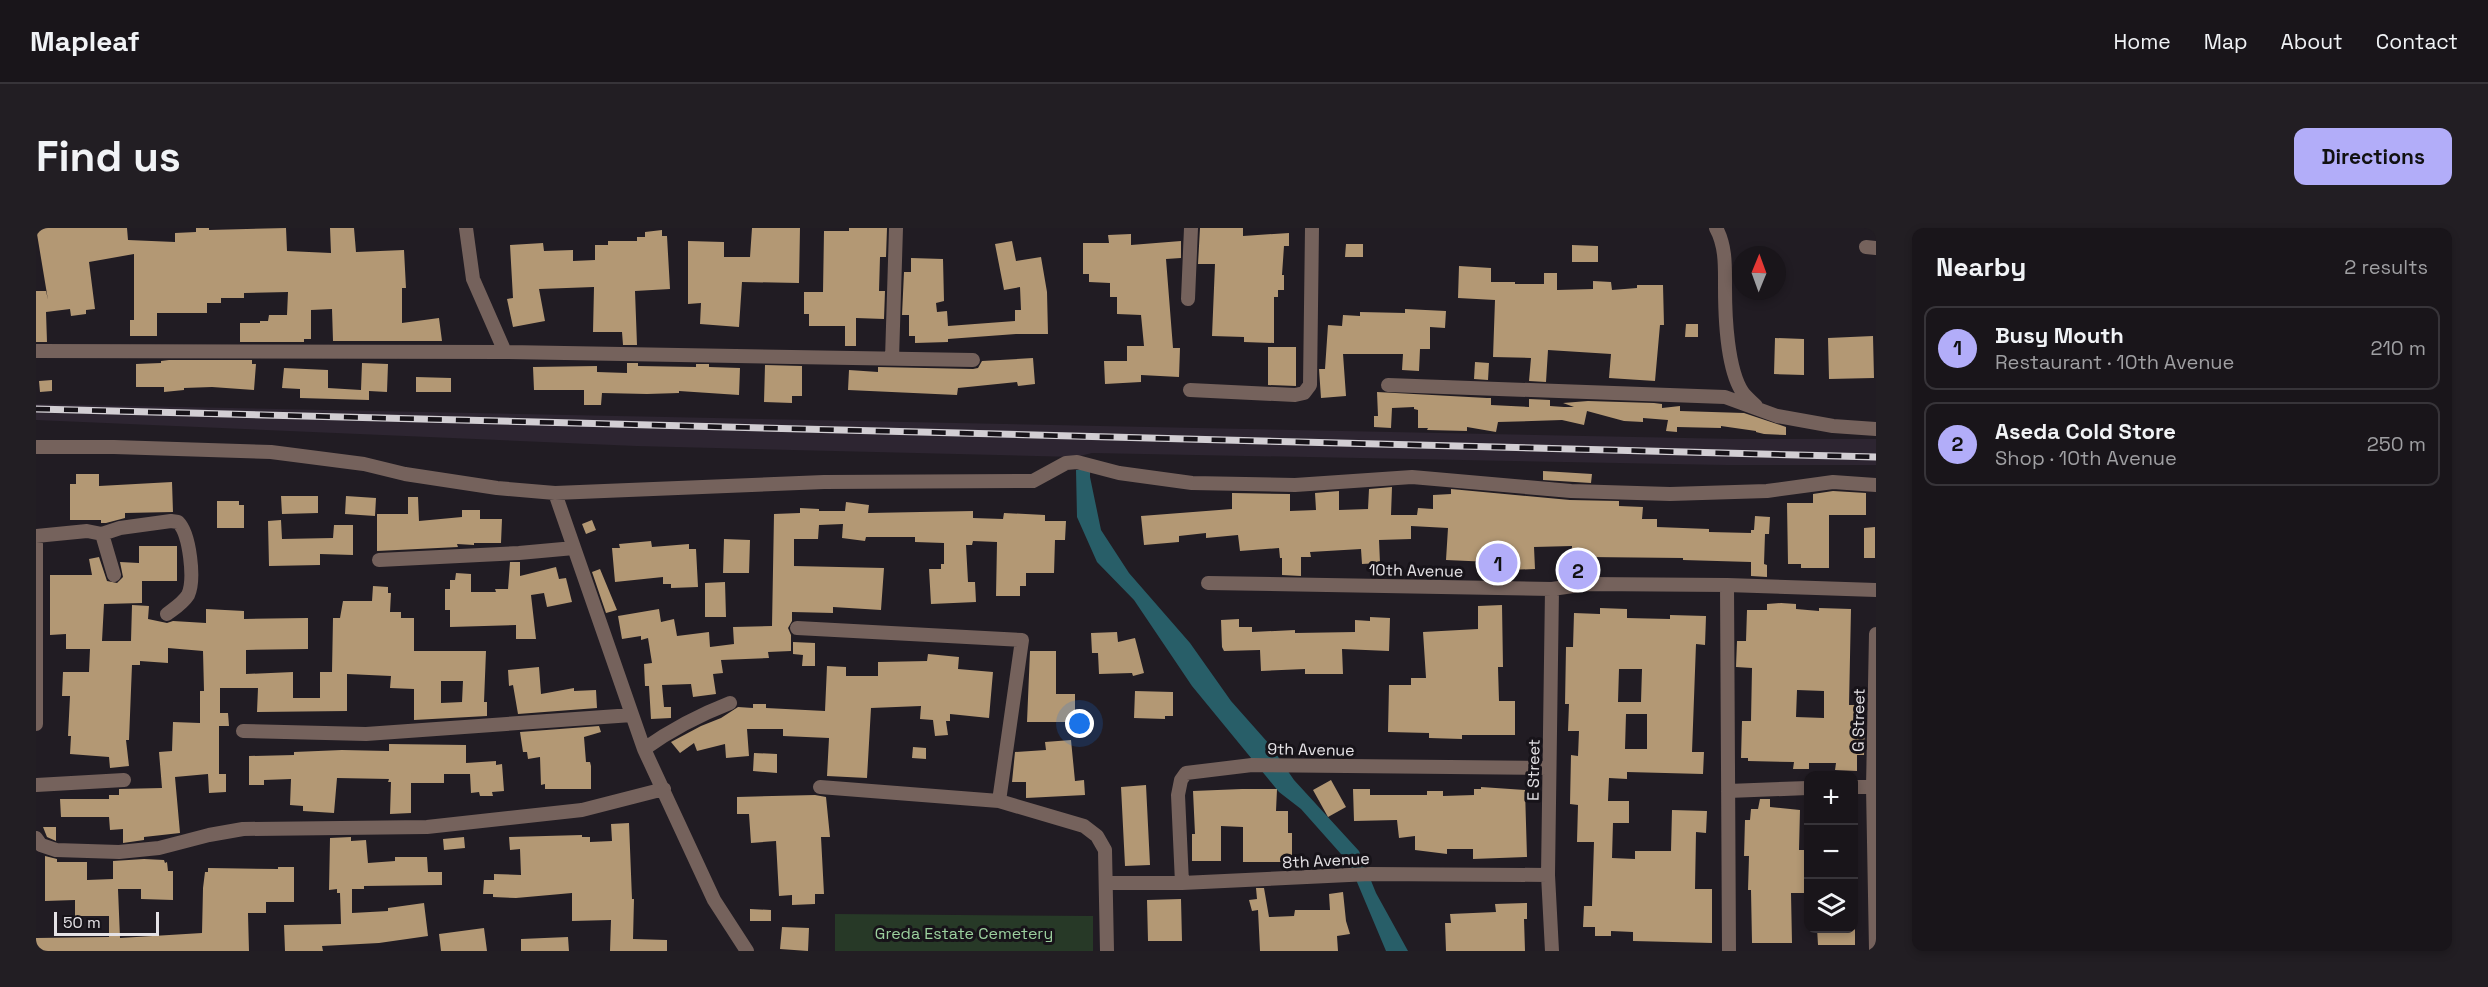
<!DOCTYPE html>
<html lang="en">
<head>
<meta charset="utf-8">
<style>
	:root { --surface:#19151a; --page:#221e23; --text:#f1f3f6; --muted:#9f9fa2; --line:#373439; --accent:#b2adf9 }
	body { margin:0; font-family:"Space Grotesk",sans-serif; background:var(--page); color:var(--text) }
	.controls { position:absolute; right:18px; bottom:18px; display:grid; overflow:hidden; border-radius:12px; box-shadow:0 3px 9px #0003 }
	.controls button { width:54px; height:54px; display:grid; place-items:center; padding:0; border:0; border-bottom:2px solid var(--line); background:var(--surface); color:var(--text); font:30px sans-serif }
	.compass { position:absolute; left:1696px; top:18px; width:54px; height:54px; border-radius:50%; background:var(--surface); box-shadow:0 3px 9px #0003; rotate:1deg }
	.scale { position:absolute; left:18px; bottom:15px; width:105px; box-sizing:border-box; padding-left:6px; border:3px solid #e6e3e7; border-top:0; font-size:16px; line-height:21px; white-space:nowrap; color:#e6e3e7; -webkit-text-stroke:4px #171319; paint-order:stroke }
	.you { position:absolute; left:1044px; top:496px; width:21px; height:21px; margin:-15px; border:4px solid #fff; border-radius:50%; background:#1a73e8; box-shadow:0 0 0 9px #1a73e833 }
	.badge { display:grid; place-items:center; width:39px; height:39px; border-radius:50%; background:var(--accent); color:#111; font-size:20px; font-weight:700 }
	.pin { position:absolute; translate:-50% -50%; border:3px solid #fff; box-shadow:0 2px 6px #0006 }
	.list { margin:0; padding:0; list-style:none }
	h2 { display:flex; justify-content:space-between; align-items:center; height:78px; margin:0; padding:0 24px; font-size:26px }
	h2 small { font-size:20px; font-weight:400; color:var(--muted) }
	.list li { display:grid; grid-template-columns:39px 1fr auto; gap:18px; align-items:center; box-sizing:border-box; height:84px; margin:0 12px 12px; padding:0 12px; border:2px solid var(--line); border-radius:12px }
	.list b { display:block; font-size:22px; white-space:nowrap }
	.list p { margin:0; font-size:20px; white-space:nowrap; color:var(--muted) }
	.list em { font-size:20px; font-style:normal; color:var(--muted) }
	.icon { flex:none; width:33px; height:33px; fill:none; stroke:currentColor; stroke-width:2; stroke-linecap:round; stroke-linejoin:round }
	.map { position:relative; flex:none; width:1840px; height:723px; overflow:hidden; border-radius:12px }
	header { display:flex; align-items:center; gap:36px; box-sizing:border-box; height:84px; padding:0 30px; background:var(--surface); border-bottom:2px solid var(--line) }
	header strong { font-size:28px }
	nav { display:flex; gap:33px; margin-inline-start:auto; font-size:21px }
	.intro { display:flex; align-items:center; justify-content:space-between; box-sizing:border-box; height:144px; padding:0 36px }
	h1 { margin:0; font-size:42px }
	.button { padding:15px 27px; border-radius:12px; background:var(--accent); color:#111; font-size:21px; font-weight:700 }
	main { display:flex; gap:36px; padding:0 36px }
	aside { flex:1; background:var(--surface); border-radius:12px; box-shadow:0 3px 9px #0003 }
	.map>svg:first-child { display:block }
	.built { fill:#2d2531 }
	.green { fill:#273927 }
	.water { fill:#285e68 }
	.building { fill:#b39874; fill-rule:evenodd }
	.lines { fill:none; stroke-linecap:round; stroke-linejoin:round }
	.minor { stroke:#75625c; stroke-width:14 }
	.rail-casing { stroke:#d2ced3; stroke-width:7 }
	.rail { stroke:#171319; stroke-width:4.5; stroke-dasharray:14; stroke-linecap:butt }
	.labels { text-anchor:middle; stroke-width:6; stroke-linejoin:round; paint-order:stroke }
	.street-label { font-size:16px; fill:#e6e3e7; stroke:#171319 }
	.park-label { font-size:16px; fill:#9cd09e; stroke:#171319 }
</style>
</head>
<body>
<header>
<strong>Mapleaf</strong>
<nav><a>Home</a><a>Map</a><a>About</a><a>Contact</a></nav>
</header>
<div class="intro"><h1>Find us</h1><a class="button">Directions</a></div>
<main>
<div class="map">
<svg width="1840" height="723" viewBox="0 0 1840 723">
	<rect width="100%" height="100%" fill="#211c23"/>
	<!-- built -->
	<path class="built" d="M0,176L1700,211H1840V237H1690L1056,225L1040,229L600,218L0,192Z"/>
	<!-- green -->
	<path class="green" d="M799,686L1057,688V723H799Z"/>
	<!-- water -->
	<path class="water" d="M1054,240V249L1065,302L1093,345L1154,415L1195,473L1234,517L1258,552L1323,623L1340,665L1372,723H1350L1313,635L1265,581L1243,564L1156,458L1098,372L1061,334L1041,289L1040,242Z"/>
	<!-- building -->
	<path class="building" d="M0,0H91L92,12L139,14V5L160,4V0H173V2L250,0L251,23L295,25L294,0H318L320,24L368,22L370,60H366V95L403,90L406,113H297L296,81L275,82V111H268V114H204V95H224V93H232L233,87H251L252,64L208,65V70H185V75H171V85H121V108H94V92H98V26L53,34L59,81L50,82V86L35,88L34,81L10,84L11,114H0V63H10L12,72Z
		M716,0H764L763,55L706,54L703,99L664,96L665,75L652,76V13L688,14V29H714Z
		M813,0H851L850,29H844L843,63H849L848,91L820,90V118H809V98H773V86H768V64H787L788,3H813Z
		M1164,0H1207V8L1253,5V18H1248L1246,47H1248V62H1242V69H1238V115L1208,114V109L1176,108L1179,36H1162Z
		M626,2V8H631L634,61L599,63L601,117H587L586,104H557L558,59L503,61L509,93L477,99L471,71L477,70L474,17L507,15L508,23L537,22V33L559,32V17H572V13H601V9H609V4Z
		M1095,6V17L1145,13V30L1130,31L1137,120H1144L1143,149L1105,147V154L1069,156L1068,133H1091V118H1108L1105,87L1081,86V69H1074V55L1053,54V46H1047V15H1073L1072,7Z
		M976,13L980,33L1005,29L1011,64L1012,106H980L912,111V114L879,115V108H873V87H866L868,44H875V30L907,31L908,73L900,75L901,84L911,83L912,98L979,93V82H985L984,59L968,62L959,16Z
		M1310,16H1327V29H1309Z
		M1536,17L1562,18V34H1536Z
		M1423,38L1455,40V54H1479V56H1508V45H1521V62L1557,61V53L1575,54L1576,62L1601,60V57H1627L1628,97H1624L1619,153L1573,150L1575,126L1512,122L1510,154L1493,153L1495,130L1457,129L1459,72L1422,70Z
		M1369,81L1410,83L1409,100L1394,99V121H1384L1383,143L1366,142L1367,126H1307L1310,168L1285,170L1283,141H1289L1292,97L1306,98L1307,87L1324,88V84L1369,85Z
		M1650,96H1662V109H1649Z
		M1837,108L1838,150L1793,151L1792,110Z
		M1739,110L1768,111V147L1738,146Z
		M1232,119H1260V158L1232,157Z
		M997,130L999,156L982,158L981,154L922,160L921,167L812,162L813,142L842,144V139L937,141L942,140L946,133Z
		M133,132H216V136H220L218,162L176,159L148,160V162L128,164V159H100V136L125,135V133Z
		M1439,134L1453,135L1452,152L1438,151Z
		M326,135L352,136L351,164L333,163V172L264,170V161L246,160L248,140L292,142V160L325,162Z
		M591,135H602V138L660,139V136H673V139L704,140L703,167L643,163V165L611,166L566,165L565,177H548V162H498L497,139L561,138V144L591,145Z
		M729,137L766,138V168H756V175L728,174Z
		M380,149L415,150V164H380Z
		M16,152V163L4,164L3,153Z
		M1341,164L1451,170H1455V177L1493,179V171L1514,172V178L1528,179H1538L1527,175L1552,173L1618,175L1626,176V180L1644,178V183L1708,185L1750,199V207L1728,206L1720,204V203L1685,198V200L1641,199V204L1630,203L1632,192L1607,190V194L1588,193L1551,183L1548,197L1526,192L1462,194L1460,204L1431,199V203L1391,202L1392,200H1382V182L1378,181V179L1356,180L1355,200L1338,199V188H1342Z
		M1507,243L1556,246L1555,255L1507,252Z
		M40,246H63V258L136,254L137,284L89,285V290L70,295H65V292H34V256H40Z
		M1356,259L1355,287H1381L1382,280L1397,281V267L1415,266V261L1534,272L1583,273V278L1607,279L1606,291H1621V299L1673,301V304L1715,305V302H1718L1719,288L1734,289L1733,306H1729L1728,336L1731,337V349L1715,348V334L1647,332V330L1551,329L1550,340H1535L1536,318L1498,319L1499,341L1471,342V350H1455V334L1410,332L1412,300L1375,298V311L1343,312L1344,335L1326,336L1325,321L1274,324L1275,329H1265V348L1246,347V330H1244L1243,320L1204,323L1202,307L1170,310V305L1143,308V314L1108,317L1105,288L1196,281V265L1254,266V283L1280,282L1279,265L1303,263V282L1332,281L1333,261Z
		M1797,263L1830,265V287H1793V340H1765V336H1752L1751,275H1777V266Z
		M245,268H282V285L246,286Z
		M310,268L340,270L339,288L309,286Z
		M372,269H382L383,293L426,289V282H444V291H466L465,315H438V317L421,316L422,319L341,323V286H372Z
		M181,273H203V277H208V300H181Z
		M810,274L833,277L832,285L937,283V290L967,291L968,285L1009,287V293H1030L1029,312H1019L1018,345H990V358H984V368H960L961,314L937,313L936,317H930L932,354H939L940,374L895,376L893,341H905V336H908V315L879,314V309H830L829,313L806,310L807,296L783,297L782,311H758V338L848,340L845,382L797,379V385L756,384V393L752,400L755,407V423L732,424L733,430L685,432L687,445L677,446L680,466L657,469L655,456L626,457L628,479H635V490L615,491L613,458H609L608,436L616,435L612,410L605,412V408L586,411L582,388L623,381L625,394L638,391L641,408L673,404L674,419L698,416L697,399L736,398L738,286L764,285V280L783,281V283H809Z
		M245,292L246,311L297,310L298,297H317V327L284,326V337L233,338L232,293Z
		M556,292L560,302L550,306L546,296Z
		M1839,299V330H1828V300Z
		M688,311L714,312L713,345H687Z
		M615,313L616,319L653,316V321H660L662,359L635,360V356H627V349L579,354L576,320H584L583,316Z
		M103,318H141V353H106V375L68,376L66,413H95L96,377L113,378L112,391L131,395L137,393L170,395V381L208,383V391L272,390V421L210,422V446L257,444V470H284V444H296L297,390H304L307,373H336L337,358L352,359V365H355L354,384H365V390H378V423H450L448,474H451V488L378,492V461L354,460L355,448L311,446V483L221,484L222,460H184V485H192L193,498H183V546H179H190V564L173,565L172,546L139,549L144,605L108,609V612L87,615V601L74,602L73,589H25L24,571H73V567H83V561L126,560L123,524L136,523L137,494L164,495V463H168L167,423L132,420V435L104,433V437H96L93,512H90L93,538L74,540L73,529L34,526L35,508H32L34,468H26L27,444H53L54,421H30V406L14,407V347H56L53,331L63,329L71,353L81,355L87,349L84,334L103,335ZM405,453H427L426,474L405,475Z
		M474,334H484V348L520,339L523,351L530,350L536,374L511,379L508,365L495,367L500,411H480V397L414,399V382H409V361H414V352H419L420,345L435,346V364H460L459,361H472Z
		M564,341L581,382L570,385L556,344Z
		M689,354L690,389H669V355Z
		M1745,375L1760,376V381L1783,383V380L1815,381L1813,477H1828L1829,495L1828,527H1821V543L1799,542L1800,535H1773V541H1757L1758,534L1712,533V530H1705L1706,493H1715L1716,440L1700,439L1701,413H1710L1711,382H1731V376ZM1761,462L1788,463V490L1760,489Z
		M1466,377L1467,439H1462L1463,473H1479V507H1426V511L1393,510V505L1352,504L1353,457H1375V450H1390L1387,404L1442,401V378Z
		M1564,380L1591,381V390L1634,391V387L1670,388L1669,417L1660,416L1656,524H1668L1667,546L1591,544V551L1573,550L1572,573H1593V595H1577L1576,630L1599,631V623H1635L1636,582L1671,583L1670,605L1660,604L1659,661H1676V715L1597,713V704L1575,703V708H1559V699H1547L1548,678H1556L1558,614H1541L1542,577L1534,576L1535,527L1542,528L1543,503H1532L1533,476H1529L1530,419H1537L1538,385L1564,386ZM1583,441H1606L1605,474H1582ZM1590,486H1611V521H1589Z
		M1334,389L1354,390L1353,423L1306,421L1307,446H1269V441L1225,443L1224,422L1188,423L1186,419L1185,392L1203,391V399H1216V404L1259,402V405L1319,404V392L1334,393Z
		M1081,404L1082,414L1099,410L1108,445L1097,448L1096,445L1063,446L1062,425H1056L1055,405Z
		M757,414L779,415V438H766L767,427L757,426Z
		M994,423H1020V466H1039V494H991Z
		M892,426L923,429L922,441L957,444L953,490L914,486V493H910L912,507L899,508L897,492L884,491L885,478L835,480L831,550L791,548L793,510L747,508V501H711L713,528L690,530L689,516L661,523L658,515L644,525L635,514L665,498L685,490L702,479L717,480V476H730V480L789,483L791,438L810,439V448H842V434L891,433Z
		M503,439L505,466L538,460V463L560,462L561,480L482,486L477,457L473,458L472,442Z
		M1099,463L1137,464V488H1129V491L1098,490Z
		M563,498L565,504L548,509L550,534H554L555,538V561H509V556L505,557L504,529L492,531L491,524H487L484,504Z
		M1035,512L1039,553L1048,552L1049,567L990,570V554H976L979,524L1010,522L1009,514Z
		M353,516L430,517V535L460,533V537L466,536L468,563L456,564L457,568H444L443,564L435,565L434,546H408V555H375V585L354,586L355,554H352L353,551L301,550L298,585L267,583V578L254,577L255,551L228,552V557H213V528L258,527V524L306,522L353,523Z
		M877,519L890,520V531L876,530Z
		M718,525L741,526V545L717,543Z
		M1295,552L1310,579L1292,589L1277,562Z
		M1110,557L1114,637L1089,638L1085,559Z
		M1445,559L1489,562L1491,629L1437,631V621H1411V626L1379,622V608L1363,610L1361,592L1318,593L1317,561H1334V567H1391V563H1407V568L1438,567V561H1445Z
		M1206,561H1241L1240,583H1252V605H1256V634H1207V599L1185,598V633H1156V606H1159L1157,563Z
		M779,567L790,569L794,609H785L788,666H779V676L756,677V667L743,668L740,613L715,615L713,586H701V569Z
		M1724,571H1734V579L1764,582L1763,622H1773V665H1755L1756,715H1716L1715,662H1712L1713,628H1708L1709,592H1714L1715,581H1722Z
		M593,595L596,671H598L597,711L631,712V723H574L575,692L536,693V665L480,670L457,669V666H447L448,652H458V646L485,647L484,621L474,622L473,609L546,607V609H554V614L576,613L575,596Z
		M7,599H20V613L11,609Z
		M315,609V613L330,612L332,635L359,633V629H391L392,644H406V657L328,658V661H316V685L352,683V680L388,675L392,708L343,715L286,718L287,723H249L248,697L305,696L304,665H301V661L293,662L294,610Z
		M428,609L429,620L408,622L407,611Z
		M9,628L21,631V634H51V652L77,651V633L108,631L128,632L129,635L131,634L132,643H137V672L105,671V661H82L84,710L166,705L167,660L169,644H172V640L242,641V639H258V674H230V685H212L213,723H0V710L73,709V688H39V672L9,673Z
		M1220,660H1228L1233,689L1258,688L1259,682H1294L1293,666L1307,664L1310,693L1314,706L1301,708L1302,723H1224L1222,682L1216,683L1213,672L1221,671Z
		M1145,671L1146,713H1112L1111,672Z
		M1491,675V691H1488L1489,723H1410L1409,695H1415L1414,686L1460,684L1459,676Z
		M714,681L735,682V693H714Z
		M746,699L773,700L772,723L744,721Z
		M448,700L451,723H405L403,706Z
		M1781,700H1819V717H1782Z
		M532,709L533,723H485V711Z"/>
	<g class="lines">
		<!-- minor -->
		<path class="minor" d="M430,0L437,51L469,124
			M1680,0C1690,18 1689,39 1689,59C1689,87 1691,142 1707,165C1710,169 1716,174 1720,178
			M1830,19L1840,20
			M1152,71L1155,0
			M0,123L469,124L937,132
			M856,131L860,0
			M1352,157L1689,169L1741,188L1797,198L1840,201
			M1154,162L1259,167L1268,165L1274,157L1276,0
			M0,219H78L235,224L328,236L369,246L461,260L519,265L788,254L997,253L1030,235L1041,234L1083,245L1156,255L1259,257L1376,249L1535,263L1634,266L1731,263L1797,254L1840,257
			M519,265L608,521L678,672L711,723
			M66,306L78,347
			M0,308L51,303L66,306L84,300L135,293L142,294C154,306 159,352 152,367C147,375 139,380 131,386
			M0,316V496
			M343,332L483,325L538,320
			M1172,355L1516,361L1551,356L1691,357L1840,362
			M1691,357L1693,723
			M1516,361L1512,647L1516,723
			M761,400L986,412L963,573
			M1840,406L1837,559L1840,722
			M207,503L330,506L596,487
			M608,521C636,501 663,487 694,475
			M0,557L88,552
			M784,559L963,573L1048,598L1061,608L1069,622L1071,723
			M1818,559H1837
			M1692,563L1772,560
			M0,610L5,617L20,622L83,624L123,620L173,607L207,601L391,599L546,582L628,561
			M1070,655H1146L1334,646L1512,647
			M1146,655L1142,567L1145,552L1150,545L1216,537L1513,540"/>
		<defs>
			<path id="rail" d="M0,181L1840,229"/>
		</defs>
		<!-- rail casing -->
		<use href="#rail" class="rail-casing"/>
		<!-- rail -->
		<use href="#rail" class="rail"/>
	</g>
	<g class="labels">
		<!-- street labels -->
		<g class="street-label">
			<text transform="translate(1380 342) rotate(1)" y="6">10th Avenue</text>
			<text transform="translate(1822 492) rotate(-89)" y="6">G Street</text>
			<text transform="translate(1275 521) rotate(1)" y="6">9th Avenue</text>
			<text transform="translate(1497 542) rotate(-89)" y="6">E Street</text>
			<text transform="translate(1290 632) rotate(-3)" y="6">8th Avenue</text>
		</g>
		<!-- park labels -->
		<g class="park-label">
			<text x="928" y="711">Greda Estate Cemetery</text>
		</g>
	</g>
</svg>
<div class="controls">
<button>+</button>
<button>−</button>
<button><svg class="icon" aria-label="layers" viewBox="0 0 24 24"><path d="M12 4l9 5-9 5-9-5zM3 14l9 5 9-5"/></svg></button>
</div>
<svg class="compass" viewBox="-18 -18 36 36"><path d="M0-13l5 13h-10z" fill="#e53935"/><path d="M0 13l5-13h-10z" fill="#9f9fa2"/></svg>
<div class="scale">50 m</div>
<div class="you"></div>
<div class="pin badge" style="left:1462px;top:335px">1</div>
<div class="pin badge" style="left:1542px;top:342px">2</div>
</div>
<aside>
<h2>Nearby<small>2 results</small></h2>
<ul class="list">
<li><span class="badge">1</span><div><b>Busy Mouth</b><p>Restaurant · 10th Avenue</p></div><em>210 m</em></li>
<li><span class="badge">2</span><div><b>Aseda Cold Store</b><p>Shop · 10th Avenue</p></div><em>250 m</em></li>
</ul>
</aside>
</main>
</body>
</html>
